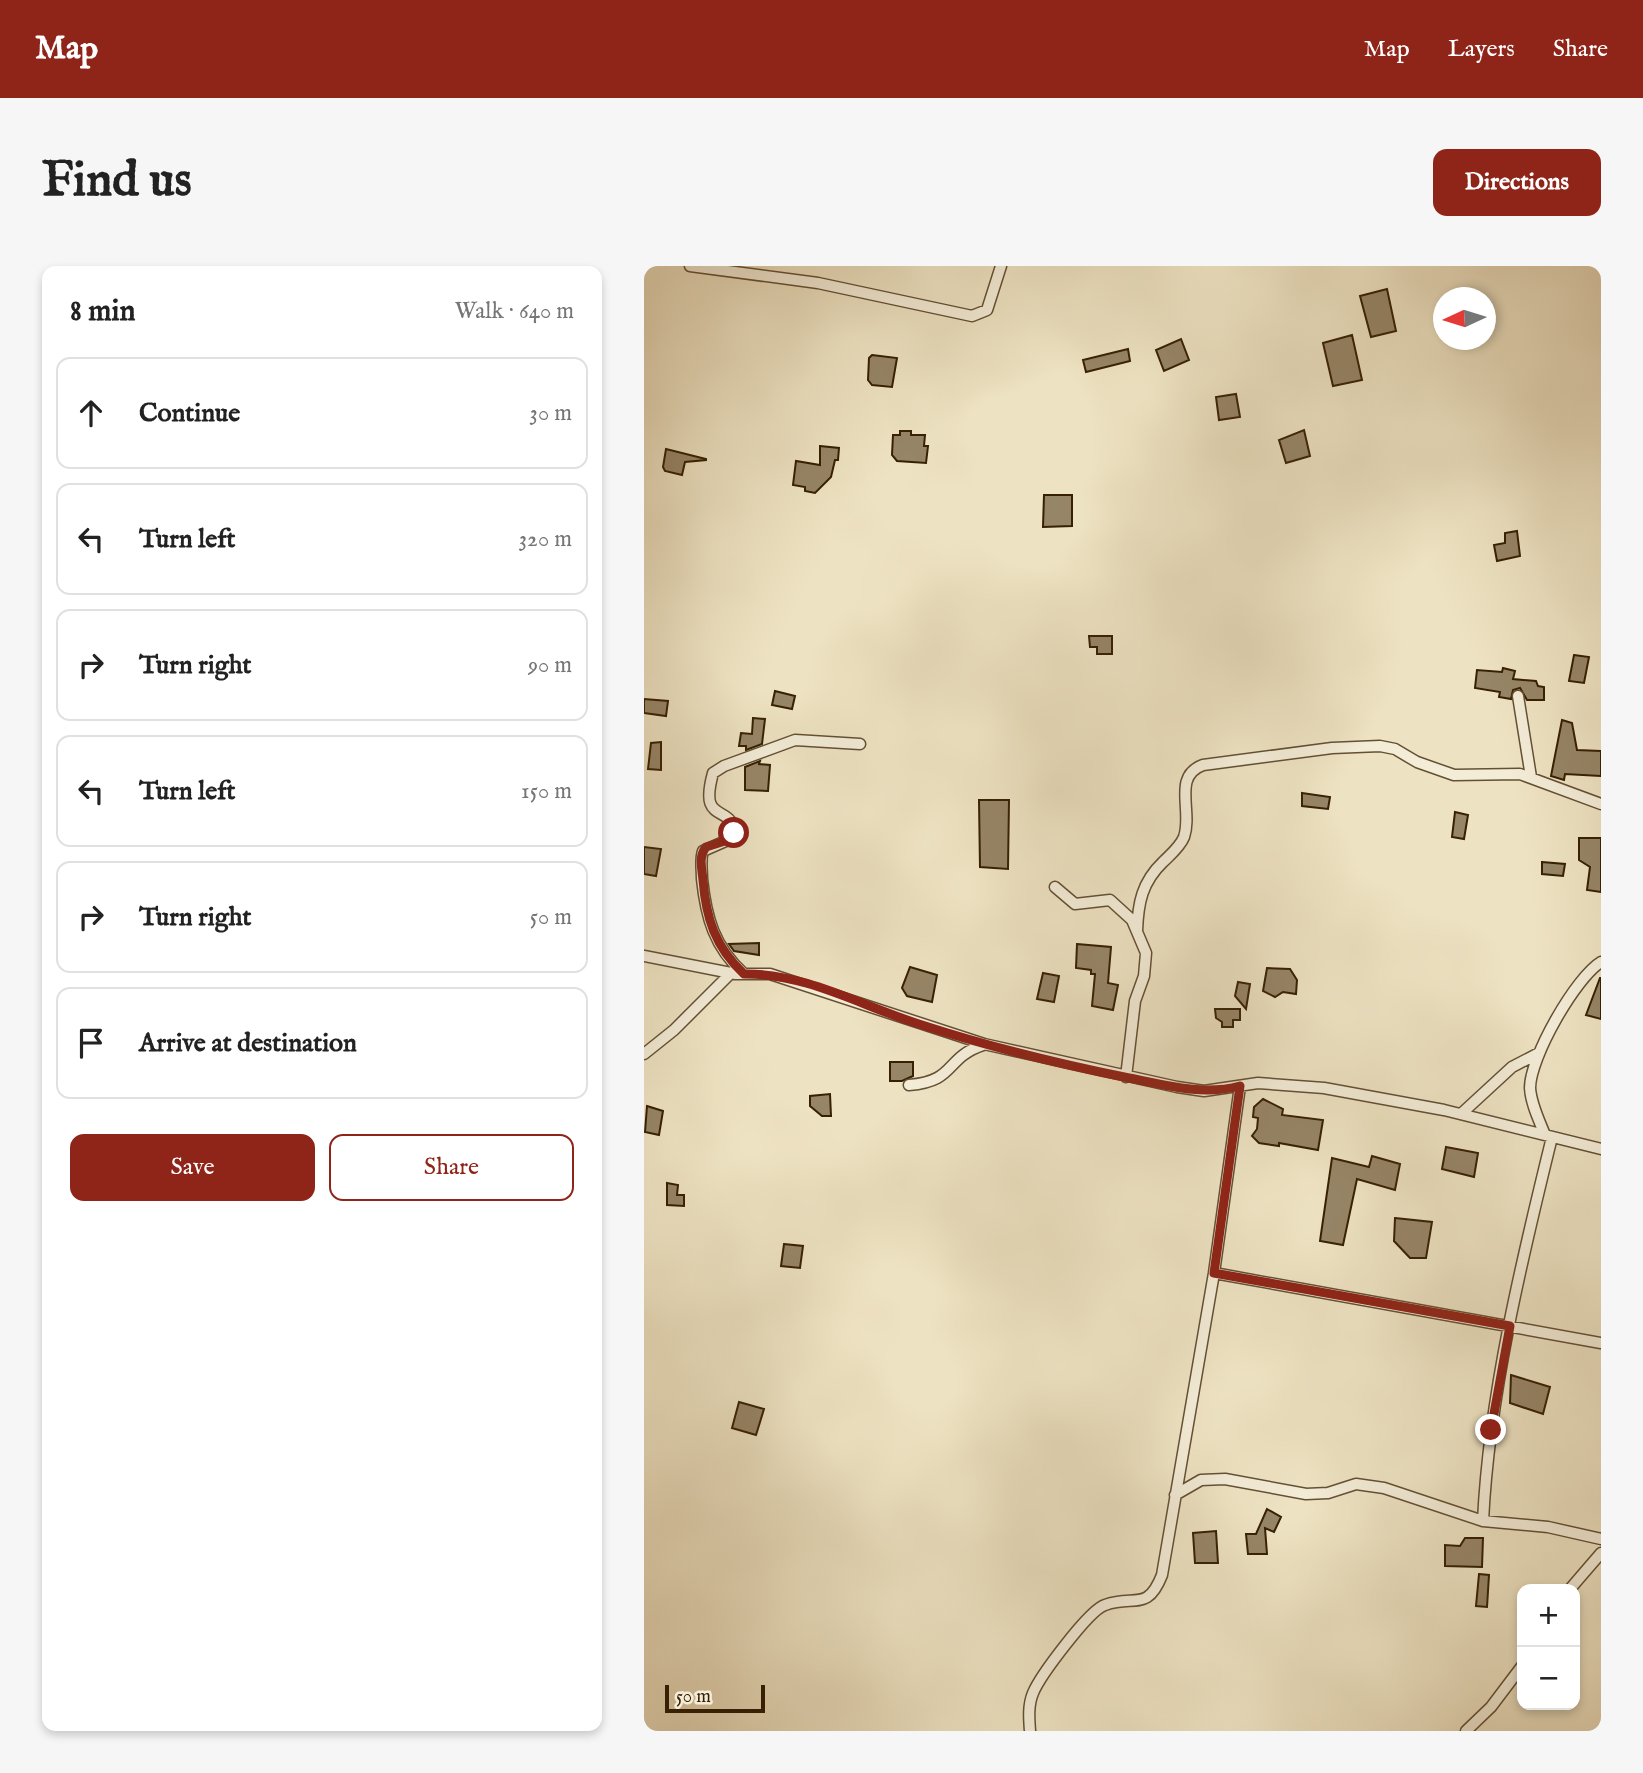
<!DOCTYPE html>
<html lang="en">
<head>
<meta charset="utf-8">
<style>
	:root { --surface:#fff; --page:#f6f6f6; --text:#222; --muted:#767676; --line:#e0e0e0; --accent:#8f2418 }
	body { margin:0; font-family:"IM FELL English",serif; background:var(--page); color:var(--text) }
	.controls { position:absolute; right:21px; bottom:21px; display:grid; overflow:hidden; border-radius:14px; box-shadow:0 4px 10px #0003 }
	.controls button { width:63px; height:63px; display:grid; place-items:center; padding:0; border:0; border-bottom:2px solid var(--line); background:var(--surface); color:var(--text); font:35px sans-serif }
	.compass { position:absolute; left:789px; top:21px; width:63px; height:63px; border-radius:50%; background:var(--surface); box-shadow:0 4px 10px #0003; rotate:266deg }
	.scale { position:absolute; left:21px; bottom:18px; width:100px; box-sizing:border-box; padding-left:7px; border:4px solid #372004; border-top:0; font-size:19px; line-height:24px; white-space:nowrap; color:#372004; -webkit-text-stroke:5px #f3ecd7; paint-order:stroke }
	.stop { position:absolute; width:21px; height:21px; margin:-16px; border:5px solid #8f2418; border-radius:50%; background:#fff }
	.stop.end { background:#8f2418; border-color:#fff; box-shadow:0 2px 7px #0008 }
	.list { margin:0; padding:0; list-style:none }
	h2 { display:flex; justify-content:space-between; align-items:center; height:91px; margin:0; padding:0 28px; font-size:30px }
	h2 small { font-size:23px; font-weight:400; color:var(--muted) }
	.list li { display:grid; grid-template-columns:46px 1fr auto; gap:21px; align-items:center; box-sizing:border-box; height:112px; margin:0 14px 14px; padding:0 14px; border:2px solid var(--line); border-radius:14px }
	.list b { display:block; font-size:26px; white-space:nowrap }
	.list em { font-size:23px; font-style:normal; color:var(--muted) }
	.actions { display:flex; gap:14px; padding:21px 28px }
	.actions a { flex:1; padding:16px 0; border:2px solid var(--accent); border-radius:14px; text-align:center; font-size:24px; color:var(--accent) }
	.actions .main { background:var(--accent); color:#fff }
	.icon { flex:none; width:38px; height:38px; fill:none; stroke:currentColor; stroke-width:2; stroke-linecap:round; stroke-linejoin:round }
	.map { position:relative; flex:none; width:957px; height:1465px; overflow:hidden; border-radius:14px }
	header { display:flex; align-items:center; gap:42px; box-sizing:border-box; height:98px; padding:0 35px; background:var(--accent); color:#fff }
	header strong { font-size:33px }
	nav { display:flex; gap:38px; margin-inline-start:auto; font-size:24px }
	.intro { display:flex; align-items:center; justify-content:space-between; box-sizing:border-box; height:168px; padding:0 42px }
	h1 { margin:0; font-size:49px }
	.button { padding:18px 32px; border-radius:14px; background:var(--accent); color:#fff; font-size:24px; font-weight:700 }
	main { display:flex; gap:42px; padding:0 42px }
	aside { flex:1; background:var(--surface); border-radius:14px; box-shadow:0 4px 10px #0003 }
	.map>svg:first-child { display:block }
	.building { fill:#968567; stroke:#372004; stroke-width:2 }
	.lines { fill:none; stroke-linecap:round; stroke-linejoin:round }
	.street-casing { stroke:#645034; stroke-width:13 }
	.street { stroke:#f3ecd7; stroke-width:10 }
	.route { stroke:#8f2418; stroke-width:9 }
</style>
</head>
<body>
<header>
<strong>Map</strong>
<nav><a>Map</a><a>Layers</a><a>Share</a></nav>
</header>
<div class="intro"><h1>Find us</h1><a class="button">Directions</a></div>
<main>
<aside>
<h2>8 min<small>Walk · 640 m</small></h2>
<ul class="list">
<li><svg class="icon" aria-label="ahead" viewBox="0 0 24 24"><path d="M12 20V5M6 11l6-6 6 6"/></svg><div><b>Continue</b></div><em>30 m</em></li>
<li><svg class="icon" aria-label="left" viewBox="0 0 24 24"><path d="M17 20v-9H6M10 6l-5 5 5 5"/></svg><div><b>Turn left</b></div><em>320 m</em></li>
<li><svg class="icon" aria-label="right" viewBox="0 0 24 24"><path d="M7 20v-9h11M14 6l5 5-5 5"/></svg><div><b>Turn right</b></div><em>90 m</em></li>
<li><svg class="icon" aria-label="left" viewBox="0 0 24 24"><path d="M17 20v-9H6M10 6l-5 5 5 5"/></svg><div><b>Turn left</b></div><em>150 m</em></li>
<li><svg class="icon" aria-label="right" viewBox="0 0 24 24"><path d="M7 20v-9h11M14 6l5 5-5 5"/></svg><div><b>Turn right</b></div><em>50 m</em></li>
<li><svg class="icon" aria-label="arrive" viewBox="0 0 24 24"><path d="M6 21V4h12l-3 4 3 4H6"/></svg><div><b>Arrive at destination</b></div></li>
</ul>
<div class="actions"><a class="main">Save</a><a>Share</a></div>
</aside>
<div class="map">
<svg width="957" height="1465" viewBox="0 0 957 1465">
	<rect width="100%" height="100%" fill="#ede2c2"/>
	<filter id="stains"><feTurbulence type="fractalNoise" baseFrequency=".00286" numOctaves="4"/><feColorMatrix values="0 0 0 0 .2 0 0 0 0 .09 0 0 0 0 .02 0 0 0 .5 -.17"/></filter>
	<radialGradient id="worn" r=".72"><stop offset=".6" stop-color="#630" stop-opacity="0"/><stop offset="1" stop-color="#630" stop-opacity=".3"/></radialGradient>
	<!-- building -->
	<path class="building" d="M743,23L752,65L727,71L716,30Z
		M708,69L718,114L689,120L679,77Z
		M537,73L545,94L520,105L512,84Z
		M484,83L486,95L442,106L439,94Z
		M228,89L253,92L248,121L228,119L224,114L225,92Z
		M592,128L596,151L575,154L572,131Z
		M660,164L666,190L642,197L635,174Z
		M256,165H267V169H281L280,180H284L282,197L253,195L248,189L249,169H256Z
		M176,180L195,182L194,194H191L187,211L171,227L161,225V221L149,219L152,195L176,199Z
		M22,183L62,193V194L41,196L38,209L21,205L19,201Z
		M400,229H428V260L399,261Z
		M873,265L876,290L853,295L850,279L861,277V267Z
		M445,370H468V388H453V381H446Z
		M930,389L945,391L940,417L925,415Z
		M859,402L871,405L869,413L892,415L894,420L900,421V434H883L876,422L869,424L867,433L855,431L856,426L831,422L833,404L858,406Z
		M131,425L151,430L148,443L128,439Z
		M0,433L24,435L22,450L0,447Z
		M109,452L121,453L118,478L102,484V480H95L97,467L108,468Z
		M918,454L928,457L933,484L957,485V510L921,508L920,514L907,510Z
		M17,476V504L4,503L7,477Z
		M116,495L115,498L126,499L124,525L101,524V501Z
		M658,527L686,531L684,543L658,540Z
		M335,534H365L364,603L336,601Z
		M811,546L824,549L820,573L808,571Z
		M935,572H957V626L943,624L946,601L935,594Z
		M0,581L17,583L12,610L0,608Z
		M898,596L921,598L919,610L898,608Z
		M115,677V689L90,685L85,678Z
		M433,678L467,681L464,717L474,719L469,744L448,740L451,708H447V704L432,702Z
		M266,701L293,709L288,736L263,730L258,722Z
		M623,702L646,703L653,714L652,728L639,726L631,731L619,725Z
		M399,707L415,710L410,736L393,733Z
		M956,712H957V753L942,749Z
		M594,716L606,718L602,743L591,730Z
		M571,743H596V754H589V761H578V756L572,752Z
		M246,796H269V810L258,815H246Z
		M186,828L187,850H178L166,840V830Z
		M619,833L639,843L638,849L679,854L674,884L635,877V880L615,877L608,870L613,863L614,852L609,851L610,841Z
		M3,840L19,845L15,869L1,866Z
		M802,881L834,887L830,911L798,903Z
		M728,890L756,898L751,924L713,913L699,979L676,975L688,892L725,901Z
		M23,917L34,919L33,929H40V940L23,939Z
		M751,952L788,956L782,992H766L750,975Z
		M140,978L159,980L156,1002L137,1000Z
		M867,1109L906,1121L899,1148L866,1137Z
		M95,1136L120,1143L112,1169L88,1162Z
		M623,1243L637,1251L630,1266L621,1262L623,1288H604L602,1268H612Z
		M572,1265L574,1297H551L549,1267Z
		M821,1272H839L838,1301L801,1300V1279L816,1280Z
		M835,1308L845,1309L843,1341L832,1340Z"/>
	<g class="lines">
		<defs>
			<path id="street" d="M46,0L174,17L328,50L343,44L357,0
				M874,430L887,511
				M411,621L431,638L466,634L488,654L502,687L500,710L491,735L482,811
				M493,665C494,637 498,616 519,596C527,588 536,581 540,571C549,545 528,510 559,499L688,482L736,480L751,483L773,496L810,509L876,508L957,538
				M0,690L92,708H126L340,778L533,821L560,825L614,817L680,822L800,844L957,883
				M100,708C70,681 62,651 58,613C58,603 56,594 59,585L84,574L90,563C84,538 55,558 69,507L80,500L151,474L216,478
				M0,788L30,764L87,707
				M265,819C313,815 300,792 339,779
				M817,848L868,801L895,787
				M901,869C895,854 887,838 886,822C886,791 932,711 957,696
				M570,1007L957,1077
				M531,1229L557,1214L581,1213L662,1228L684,1227L712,1218L740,1222L839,1255L904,1261L957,1273
				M839,1255C845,1129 878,993 908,871
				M926,1323L957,1287
				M386,1465C385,1452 384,1439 389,1427C396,1410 445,1344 461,1339C490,1328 503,1347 518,1309L570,1007L596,820
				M822,1465L847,1441L878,1400"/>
		</defs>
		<!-- street casing -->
		<use href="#street" class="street-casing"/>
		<!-- street -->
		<use href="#street" class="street"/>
	</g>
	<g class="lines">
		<!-- route -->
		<path class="route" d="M90,567L84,574L62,581C54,591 58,602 59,614C62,652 71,681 100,708C163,707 219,741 278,759C346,781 415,798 485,812C521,819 559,830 596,820L570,1007L866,1060L847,1164"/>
	</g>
	<rect width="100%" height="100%" filter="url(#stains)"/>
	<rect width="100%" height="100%" fill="url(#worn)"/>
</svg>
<div class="controls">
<button>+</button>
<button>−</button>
</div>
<svg class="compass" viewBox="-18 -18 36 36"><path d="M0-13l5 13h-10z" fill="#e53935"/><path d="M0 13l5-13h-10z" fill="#767676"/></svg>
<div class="scale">50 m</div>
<div class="stop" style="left:90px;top:567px"></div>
<div class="stop end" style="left:847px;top:1164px"></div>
</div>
</main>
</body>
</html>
